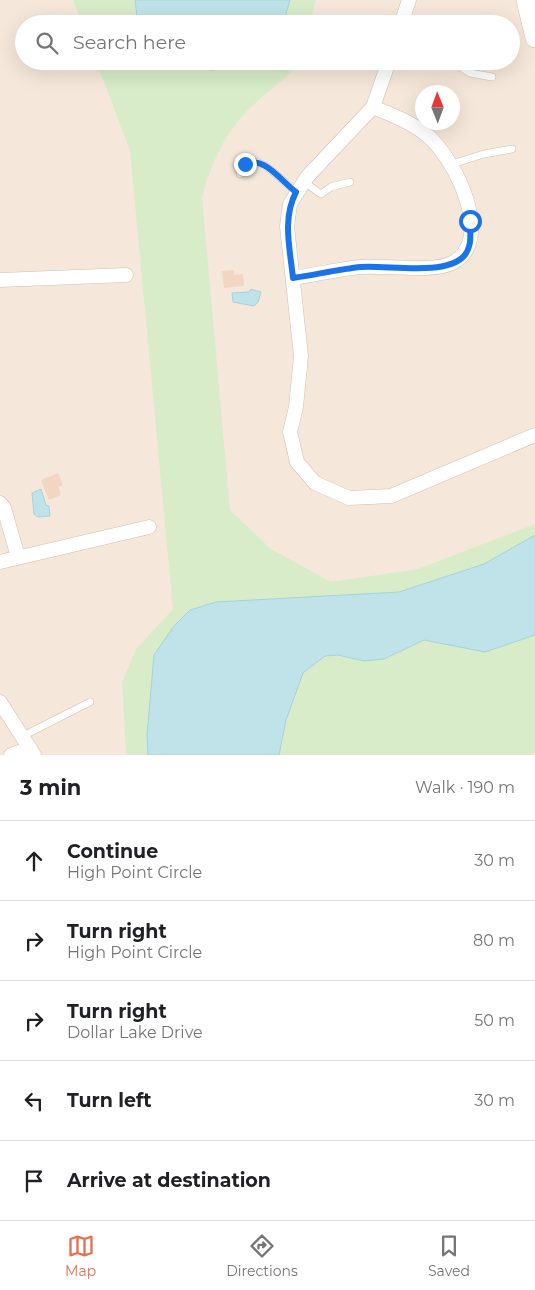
<!DOCTYPE html>
<html lang="en">
<head>
<meta charset="utf-8">
<style>
	:root { --surface:#fff; --page:#f2f2f2; --text:#202124; --muted:#757577; --line:#e0e0e0; --accent:#e76f51 }
	body { margin:0; font-family:Montserrat,sans-serif; background:var(--page); color:var(--text) }
	.compass { position:absolute; left:415px; top:85px; width:45px; height:45px; border-radius:50%; background:var(--surface); box-shadow:0 5px 20px #0002; rotate:359deg }
	.stop { position:absolute; width:15px; height:15px; margin:-11px; border:4px solid #1a73e8; border-radius:50%; background:#fff }
	.stop.end { background:#1a73e8; border-color:#fff; box-shadow:0 1px 5px #0008 }
	.list { margin:0; padding:0; list-style:none }
	h2 { display:flex; justify-content:space-between; align-items:center; height:65px; margin:0; padding:0 20px; font-size:21px }
	h2 small { font-size:16px; font-weight:400; color:var(--muted) }
	.list li { display:grid; grid-template-columns:32px 1fr auto; gap:15px; align-items:center; box-sizing:border-box; height:80px; padding:0 20px; border-top:1px solid var(--line) }
	.list b { display:block; font-size:19px; white-space:nowrap }
	.list p { margin:0; font-size:16px; white-space:nowrap; color:var(--muted) }
	.list em { font-size:16px; font-style:normal; color:var(--muted) }
	.icon { flex:none; width:28px; height:28px; fill:none; stroke:currentColor; stroke-width:2; stroke-linecap:round; stroke-linejoin:round }
	.map { position:relative; flex:none; width:535px; height:755px; overflow:hidden }
	.search { position:absolute; background:var(--surface); box-shadow:0 5px 20px #0002; left:15px; right:15px; top:15px; height:55px; display:flex; align-items:center; gap:12px; box-sizing:border-box; padding:0 18px; border-radius:28px; color:var(--muted); font-size:19px }
	.sheet { height:465px; background:var(--surface) }
	nav { display:flex; justify-content:space-around; align-items:center; box-sizing:border-box; height:70px; border-top:1px solid var(--line); background:var(--surface); font-size:14px; color:var(--muted) }
	nav a { display:grid; justify-items:center; gap:2px }
	nav .on { color:var(--accent) }
	.map>svg:first-child { display:block }
	.residential { fill:#f5e8da; fill-rule:evenodd }
	.green { fill:#d8ecc9 }
	.water { fill:#bfe3e8; stroke:#a5d3da }
	.building { fill:#f3d5c3 }
	.lines { fill:none; stroke-linecap:round; stroke-linejoin:round }
	.lane-casing { stroke:#d1beb0; stroke-width:8 }
	.street-casing { stroke:#d1beb0; stroke-width:15 }
	.secondary-casing { stroke:#d6c0b0; stroke-width:20 }
	.lane { stroke:#fff; stroke-width:7 }
	.street { stroke:#fff; stroke-width:14 }
	.secondary { stroke:#fff; stroke-width:19 }
	.route { stroke:#1a73e8; stroke-width:6 }
</style>
</head>
<body>
<div class="map">
<svg width="535" height="755" viewBox="0 0 535 755">
	<rect width="100%" height="100%" fill="#fdf6ec"/>
	<!-- residential -->
	<path class="residential" d="M0,0H535V755H0ZM24,24H511V61H24ZM422,92H452V122H422Z"/>
	<!-- green -->
	<path class="green" d="M73,0H135L138,24H82Z
		M290,0H316L310,24H283Z
		M96,61L238,64L243,61H300C286,80 263,94 246,112C223,136 211,165 202,197L230,510L271,549L331,582L418,569L535,524V752L531,755H126L122,682L136,649L173,609L130,151Z"/>
	<!-- water -->
	<path class="water" d="M135,0H290L283,24H138Z
		M164,61H243L212,70L166,64Z
		M251,289L261,292L258,302L254,306L233,302L232,293L249,292Z
		M41,489L46,505L49,506L50,516L38,517L34,514L32,493Z
		M535,535V635L485,652L424,640L384,659L364,661L338,655L325,656L303,673L286,720L279,755H148L147,735L154,655L174,626L190,610L216,602L399,592L484,564Z"/>
	<!-- building -->
	<path class="building" d="M234,270V275L243,274L244,286L224,288L222,271Z
		M58,473L63,485L58,487L61,495L49,500L41,480Z"/>
	<g class="lines">
		<defs>
			<path id="lane" d="M452,61L470,73L492,77
				M452,164L484,154L512,149
				M240,174C250,142 283,182 296,192
				M304,182L321,194L331,187L350,182
				M23,736L90,702"/>
			<path id="street" d="M401,24L409,0
				M389,61L373,107L307,177L290,204L287,226L301,356L296,407L290,432L297,462L315,483L349,498L391,496L535,435
				M293,278C315,275 338,269 361,267C385,265 432,273 452,263C496,241 455,158 427,135C411,122 392,115 373,107
				M0,280L126,275
				M0,503L4,508L18,557
				M0,562L149,527
				M0,702L34,755
				M11,755L30,748"/>
			<path id="secondary" d="M526,0L535,38"/>
		</defs>
		<!-- lane casing -->
		<use href="#lane" class="lane-casing"/>
		<!-- street casing -->
		<use href="#street" class="street-casing"/>
		<!-- secondary casing -->
		<use href="#secondary" class="secondary-casing"/>
		<!-- lane -->
		<use href="#lane" class="lane"/>
		<!-- street -->
		<use href="#street" class="street"/>
		<!-- secondary -->
		<use href="#secondary" class="secondary"/>
	</g>
	<g class="lines">
		<!-- route -->
		<path class="route" d="M245,164C264,155 282,182 296,192C282,219 290,249 293,278C315,275 339,269 361,267C388,265 443,276 463,257C473,247 470,233 470,221"/>
	</g>
</svg>
<svg class="compass" viewBox="-18 -18 36 36"><path d="M0-13l5 13h-10z" fill="#e53935"/><path d="M0 13l5-13h-10z" fill="#757577"/></svg>
<div class="stop" style="left:470px;top:221px"></div>
<div class="stop end" style="left:245px;top:164px"></div>
<div class="search"><svg class="icon" aria-label="search" viewBox="0 0 24 24"><circle cx="10" cy="10" r="6"/><path d="M15 15l6 6"/></svg>Search here</div>
</div>
<section class="sheet">
<h2>3 min<small>Walk · 190 m</small></h2>
<ul class="list">
<li><svg class="icon" aria-label="ahead" viewBox="0 0 24 24"><path d="M12 20V5M6 11l6-6 6 6"/></svg><div><b>Continue</b><p>High Point Circle</p></div><em>30 m</em></li>
<li><svg class="icon" aria-label="right" viewBox="0 0 24 24"><path d="M7 20v-9h11M14 6l5 5-5 5"/></svg><div><b>Turn right</b><p>High Point Circle</p></div><em>80 m</em></li>
<li><svg class="icon" aria-label="right" viewBox="0 0 24 24"><path d="M7 20v-9h11M14 6l5 5-5 5"/></svg><div><b>Turn right</b><p>Dollar Lake Drive</p></div><em>50 m</em></li>
<li><svg class="icon" aria-label="left" viewBox="0 0 24 24"><path d="M17 20v-9H6M10 6l-5 5 5 5"/></svg><div><b>Turn left</b></div><em>30 m</em></li>
<li><svg class="icon" aria-label="arrive" viewBox="0 0 24 24"><path d="M6 21V4h12l-3 4 3 4H6"/></svg><div><b>Arrive at destination</b></div></li>
</ul>
</section>
<nav>
<a class="on"><svg class="icon" aria-label="map" viewBox="0 0 24 24"><path d="M3 6l6-2 6 2 6-2v14l-6 2-6-2-6 2zM9 4v14M15 6v14"/></svg>Map</a>
<a><svg class="icon" aria-label="directions" viewBox="0 0 24 24"><path d="M12 3l9 9-9 9-9-9zM9 14v-3h6M13 9l2 2-2 2"/></svg>Directions</a>
<a><svg class="icon" aria-label="saved" viewBox="0 0 24 24"><path d="M7 4h10v16l-5-4-5 4z"/></svg>Saved</a>
</nav>
</body>
</html>
